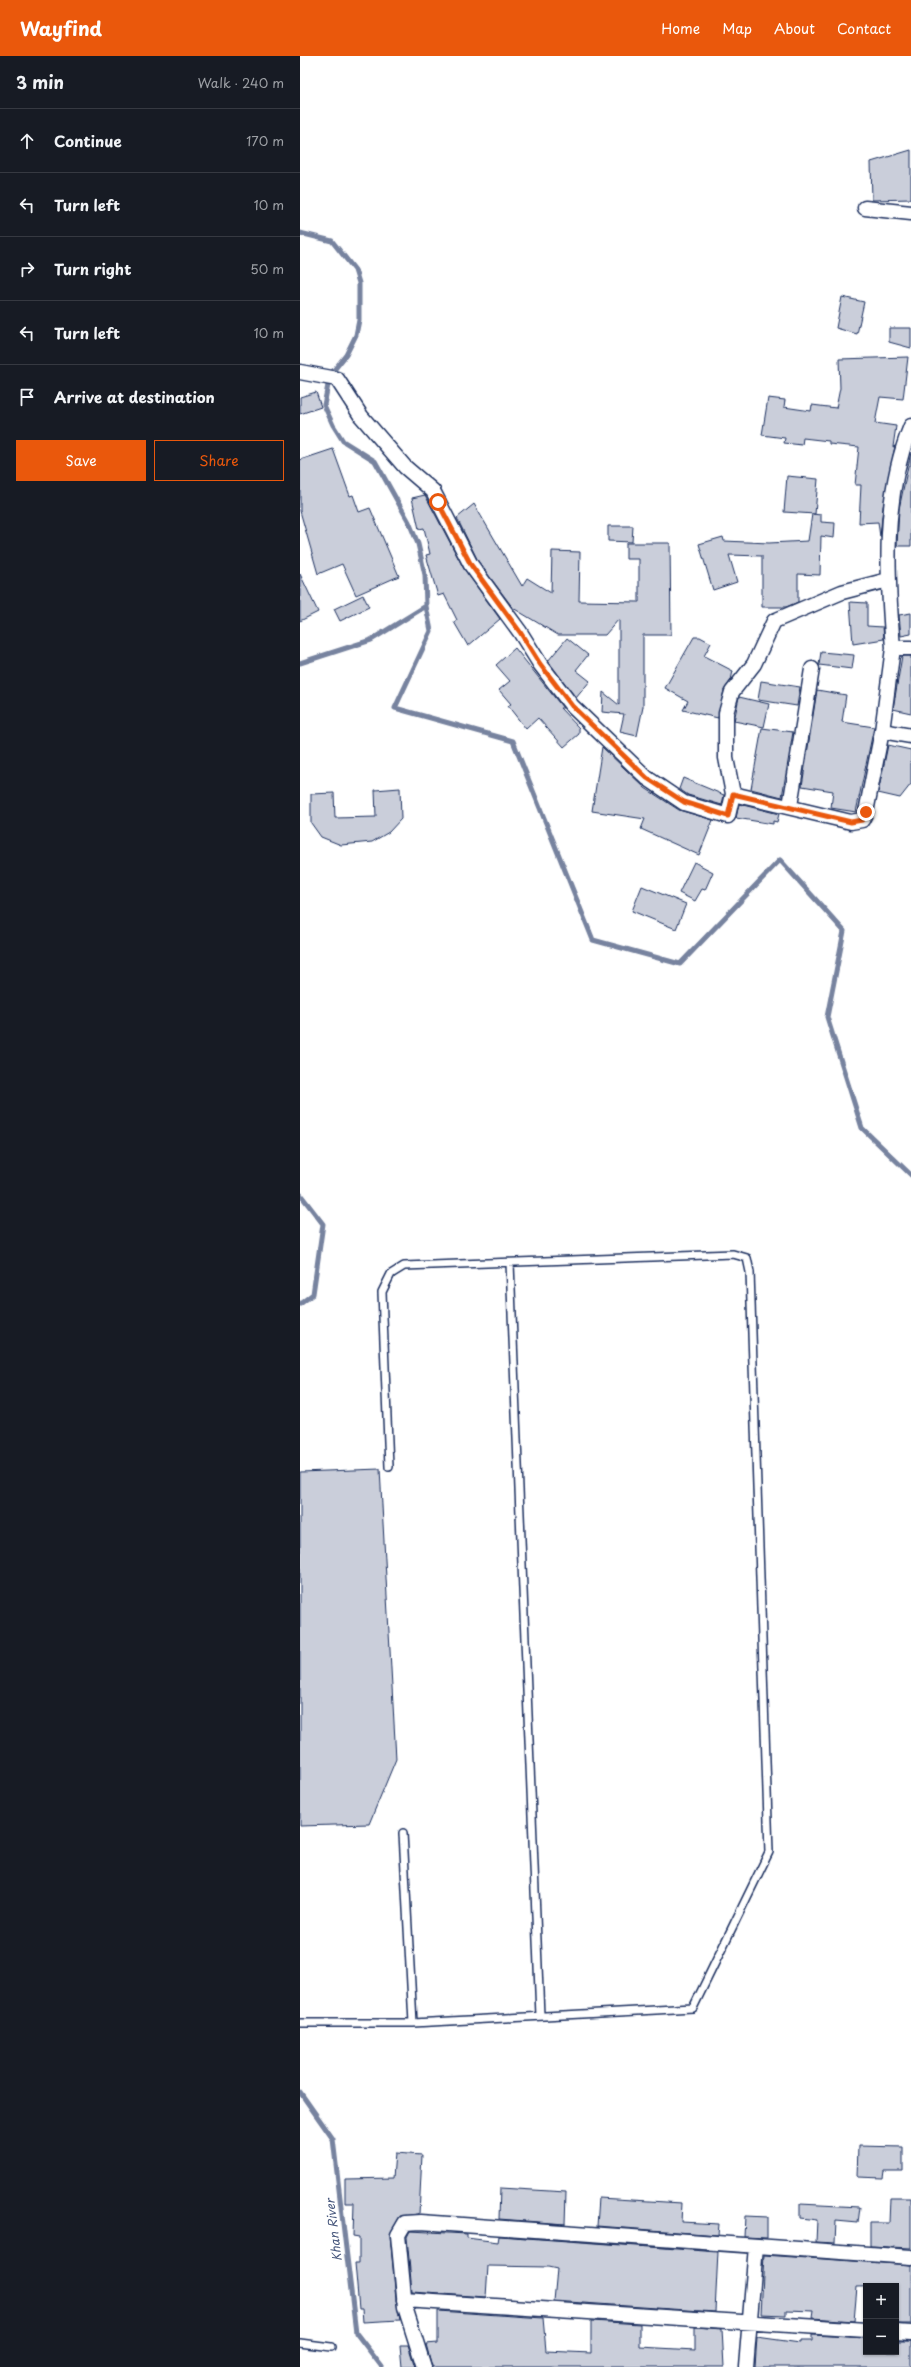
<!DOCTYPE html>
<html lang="en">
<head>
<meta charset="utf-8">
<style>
	:root { --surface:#171b24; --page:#20242c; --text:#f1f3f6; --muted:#9ea1a6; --line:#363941; --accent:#ea580c }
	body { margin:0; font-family:"Playpen Sans",sans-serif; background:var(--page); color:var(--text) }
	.controls { position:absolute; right:12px; bottom:12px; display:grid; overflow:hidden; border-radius:0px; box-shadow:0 1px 3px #0004 }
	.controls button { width:36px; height:36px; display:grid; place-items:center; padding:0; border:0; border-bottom:1px solid var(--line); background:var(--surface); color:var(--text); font:20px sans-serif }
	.stop { position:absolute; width:12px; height:12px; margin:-9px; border:3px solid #ea580c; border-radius:50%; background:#fff }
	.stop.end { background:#ea580c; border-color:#fff; box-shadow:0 1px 4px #0008 }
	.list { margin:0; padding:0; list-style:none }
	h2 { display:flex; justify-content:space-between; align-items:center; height:52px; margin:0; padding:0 16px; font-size:17px }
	h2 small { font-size:13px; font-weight:400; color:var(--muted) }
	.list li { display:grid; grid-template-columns:26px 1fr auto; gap:12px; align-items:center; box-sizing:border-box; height:64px; padding:0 16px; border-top:1px solid var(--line) }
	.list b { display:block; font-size:15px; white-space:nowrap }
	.list em { font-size:13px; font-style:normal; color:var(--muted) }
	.actions { display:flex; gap:8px; padding:12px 16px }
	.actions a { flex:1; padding:9px 0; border:1px solid var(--accent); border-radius:0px; text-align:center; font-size:14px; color:var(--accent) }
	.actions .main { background:var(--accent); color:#fff }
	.icon { flex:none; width:22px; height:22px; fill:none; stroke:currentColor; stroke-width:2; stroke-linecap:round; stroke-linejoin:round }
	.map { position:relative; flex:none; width:611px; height:2311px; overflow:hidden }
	header { display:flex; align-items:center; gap:24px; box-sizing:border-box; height:56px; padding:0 20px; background:var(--accent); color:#fff }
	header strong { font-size:19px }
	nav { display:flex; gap:22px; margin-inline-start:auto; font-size:14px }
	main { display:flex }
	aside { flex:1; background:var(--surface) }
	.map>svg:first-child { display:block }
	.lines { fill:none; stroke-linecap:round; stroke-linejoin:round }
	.stream { stroke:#77839f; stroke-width:5 }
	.building { fill:#caceda; stroke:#1b2f5e }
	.service-casing { stroke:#1b2f5e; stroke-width:10 }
	.minor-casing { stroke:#1b2f5e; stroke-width:17 }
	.service { stroke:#fff; stroke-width:7 }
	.minor { stroke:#fff; stroke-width:14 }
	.route { stroke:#ea580c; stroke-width:5 }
	.labels { text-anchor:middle; stroke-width:4; stroke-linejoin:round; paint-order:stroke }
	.water-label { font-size:12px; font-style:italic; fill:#49597e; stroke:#fff }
</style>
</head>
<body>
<header>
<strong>Wayfind</strong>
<nav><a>Home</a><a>Map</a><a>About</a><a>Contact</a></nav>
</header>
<main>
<aside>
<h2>3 min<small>Walk · 240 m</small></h2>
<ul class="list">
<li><svg class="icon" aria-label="ahead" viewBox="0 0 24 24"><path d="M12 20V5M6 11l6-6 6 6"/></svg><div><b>Continue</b></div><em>170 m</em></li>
<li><svg class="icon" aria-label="left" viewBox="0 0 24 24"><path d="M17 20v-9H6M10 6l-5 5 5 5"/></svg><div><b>Turn left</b></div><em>10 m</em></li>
<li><svg class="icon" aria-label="right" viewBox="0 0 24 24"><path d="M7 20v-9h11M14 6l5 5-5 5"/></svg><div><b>Turn right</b></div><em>50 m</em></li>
<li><svg class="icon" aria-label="left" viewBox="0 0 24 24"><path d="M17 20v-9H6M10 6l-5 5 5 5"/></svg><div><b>Turn left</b></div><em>10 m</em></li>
<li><svg class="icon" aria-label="arrive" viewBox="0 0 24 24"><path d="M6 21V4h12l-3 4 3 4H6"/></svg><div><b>Arrive at destination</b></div></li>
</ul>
<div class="actions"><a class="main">Save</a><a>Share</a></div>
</aside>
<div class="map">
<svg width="611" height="2311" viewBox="0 0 611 2311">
	<rect width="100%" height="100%" fill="#fff"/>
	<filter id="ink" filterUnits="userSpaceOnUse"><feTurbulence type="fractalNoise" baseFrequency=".025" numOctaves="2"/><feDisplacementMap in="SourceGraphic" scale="8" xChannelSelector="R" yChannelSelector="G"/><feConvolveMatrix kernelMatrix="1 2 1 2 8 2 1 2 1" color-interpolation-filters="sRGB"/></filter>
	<g filter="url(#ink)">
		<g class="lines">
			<!-- stream -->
			<path class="stream" d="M0,177L32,185L55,214L59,227V264L56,279L46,299L30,319L24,349L33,369L43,385L75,405L109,466L118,488L125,519L126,550L131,575L95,652L213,685L293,884L380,908L480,804L544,875L527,961L562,1072L611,1119
				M0,607L71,584L126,550
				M0,1138L23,1168L13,1238L0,1248
				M0,2036L33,2083L56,2277L82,2311"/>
		</g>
		<!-- building -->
		<path class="building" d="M611,94V143L572,144L571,106Z
			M542,241L564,246L557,278L536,272Z
			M589,272H611V292L589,286Z
			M608,301L603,343L580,341L575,367L596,370L593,391L595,390L583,451L580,481L578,466L559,467L561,429H555L559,391L529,388V385L503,382L502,389L484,387L485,382L462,379L468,342L485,344L484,351L511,355L512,349L536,352L540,332L539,303Z
			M16,336L21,351L0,358V341Z
			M33,393L50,440L53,439L59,456L70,452L99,520L56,539L42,508L18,518L0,455V404Z
			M611,396V490H597L599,453Z
			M487,420L518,423L515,458L484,456Z
			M125,439L164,513L200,563L168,590L154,566L157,564L144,538L138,540L126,499L130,498L124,472L119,473L112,442Z
			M174,448L222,530L227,522L251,537L252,495L280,496L279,545L339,546V503H326V487H370L371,579H343V651L337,680L320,676L324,658L302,656L303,636L319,649V563L305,579H258L213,552L178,505L157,462Z
			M512,458L521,459V466L535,467L534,482L521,480L520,519L498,518V546L486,551H462V500L429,499L437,526L413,534L399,488L423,481L424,485L469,487L508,485Z
			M308,470H333L332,486L308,485Z
			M0,518L18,556L0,565Z
			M63,539L69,551L40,565L34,553Z
			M550,546L567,547V570L583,571L584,583L553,588Z
			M611,557V578L601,580L599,559Z
			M394,581H400L411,587L404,600L433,615L431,624L424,634L418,662L383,654L388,645L365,632Z
			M267,582L288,599L276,614L290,625L276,642L248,605Z
			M215,592L263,652H260L279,672V678L264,691L238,662L226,673L208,650L211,648L199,634L210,625L196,609Z
			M521,596L554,599L552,613L519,609Z
			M602,600H611V657L593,653Z
			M461,625L500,631L497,650L458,644Z
			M517,634L546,639L542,666L574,671L556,756L531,752L533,735L502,730Z
			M439,641L469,648L464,671L434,665Z
			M462,672L493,676L482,741L451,733Z
			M588,689L611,694V728L600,742L578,737Z
			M302,691L345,732L379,754L413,764L399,799L341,773L345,763L292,755Z
			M383,722L424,739L422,749L388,739L379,733Z
			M100,732L101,763L89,776L72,786L41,789L21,781L11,767V738L34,737L35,762L76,761L75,734Z
			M439,748L479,758L477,766L473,765V768L436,762Z
			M394,806L413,816L405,834L402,833L395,845L379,837Z
			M342,830L386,848L376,873L332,855Z
			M80,1413L96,1703L69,1768L0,1770V1416Z
			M558,2090L603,2091V2115H584L583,2122L557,2121Z
			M95,2097L122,2099L119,2158L100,2160L90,2179L96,2244L100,2264L63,2266L62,2253H59L55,2207H59V2181L53,2180L54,2147H45V2123L93,2122Z
			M200,2132L266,2136L265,2168L199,2163Z
			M299,2142L382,2147L381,2166L419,2168L418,2179L297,2170Z
			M590,2142H611V2192L570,2190V2167H589Z
			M500,2148L560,2151L558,2167L536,2165L535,2187L516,2186L517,2164L500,2162Z
			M445,2160L467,2161V2182L444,2181Z
			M110,2175L167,2178V2182L198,2186L199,2180L418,2196L415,2256L254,2245L257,2213L248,2211L188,2210L186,2241L112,2236L107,2181Z
			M464,2199L611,2209V2268H596V2230L557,2231L554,2265L513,2262L514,2255L486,2254V2259L461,2258Z
			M138,2255L243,2262L246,2295L291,2297V2265L340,2268V2291L395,2294V2271L422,2273L424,2311H132L126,2288L138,2287Z
			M512,2279L566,2282V2296H596V2285H611V2311H455L457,2281L500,2287V2285H512Z
			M100,2289H108L115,2311H102Z"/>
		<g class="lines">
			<defs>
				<path id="service" d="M210,1207L240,1960
					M103,1777L113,1967
					M0,1967H113L393,1952L469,1796L450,1216L447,1202L433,1198L104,1210L91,1218L82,1236L89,1411
					M0,2287L31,2291"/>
				<path id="minor" d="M565,152L611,157
					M0,316L37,323L61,360L105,411L133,435L171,509L220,576L240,608L272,650L347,722L384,747L428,760L433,738L551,766L562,764L566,756L582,675L611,680
					M611,370C582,441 587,518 593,592H611
					M582,675L593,592
					M433,738L426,702V657L432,636L454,608L474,565L542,536L588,524
					M490,750L512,613
					M104,2244L566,2274
					M596,2276L611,2277
					M124,2311L105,2251L98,2179L105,2167L121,2166L611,2201
					M446,2311L456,2190"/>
			</defs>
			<!-- service casing -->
			<use href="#service" class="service-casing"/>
			<!-- minor casing -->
			<use href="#minor" class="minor-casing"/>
			<!-- service -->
			<use href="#service" class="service"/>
			<!-- minor -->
			<use href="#minor" class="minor"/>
		</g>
	</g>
	<g class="lines" filter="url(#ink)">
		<!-- route -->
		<path class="route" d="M138,446L171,509L220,576L240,608L272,650L347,722L384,746L428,760L433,738L551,766L562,764L566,756"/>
	</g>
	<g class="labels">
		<!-- water labels -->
		<g class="water-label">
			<text transform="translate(34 2174) rotate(-97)" y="4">Khan River</text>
		</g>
	</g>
</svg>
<div class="controls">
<button>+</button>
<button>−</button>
</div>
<div class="stop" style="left:138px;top:446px"></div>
<div class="stop end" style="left:566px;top:756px"></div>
</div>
</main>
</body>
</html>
